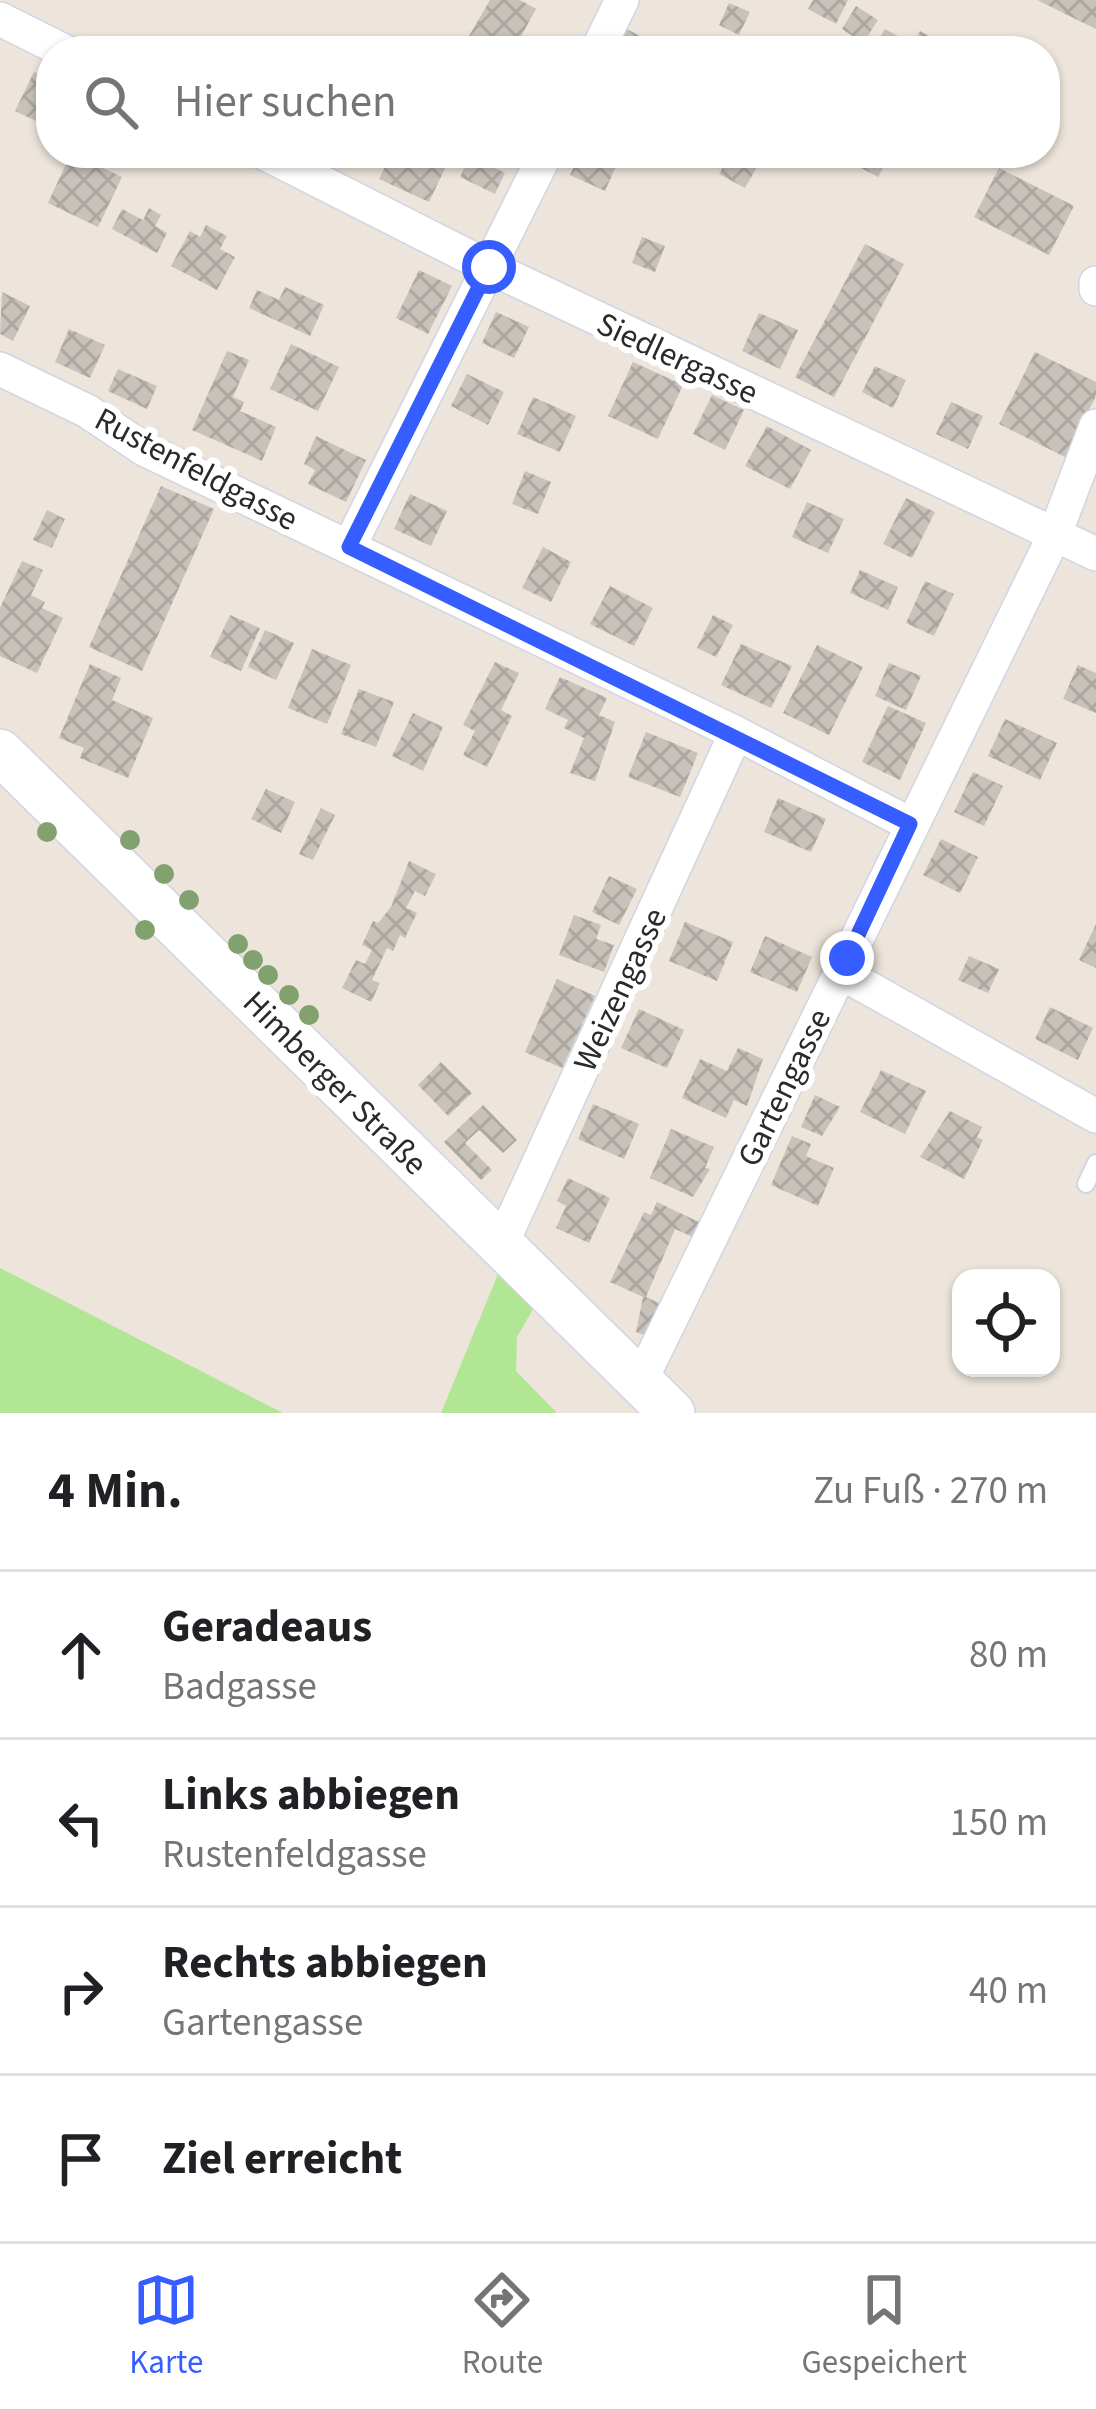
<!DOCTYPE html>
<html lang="de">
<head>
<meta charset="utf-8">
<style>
	:root { --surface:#fff; --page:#f6f6f6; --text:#202124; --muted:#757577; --line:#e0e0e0; --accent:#365dff }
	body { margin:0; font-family:"Source Sans 3",sans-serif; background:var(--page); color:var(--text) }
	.controls { position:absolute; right:36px; bottom:36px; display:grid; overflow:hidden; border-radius:24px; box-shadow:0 3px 9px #0004 }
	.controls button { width:108px; height:108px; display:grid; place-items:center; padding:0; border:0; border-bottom:3px solid var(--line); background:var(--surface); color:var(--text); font:60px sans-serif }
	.stop { position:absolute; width:36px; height:36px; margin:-27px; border:9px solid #365dff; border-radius:50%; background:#fff }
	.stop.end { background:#365dff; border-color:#fff; box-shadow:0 3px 12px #0008 }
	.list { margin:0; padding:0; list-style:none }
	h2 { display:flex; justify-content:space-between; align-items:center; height:156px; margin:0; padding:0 48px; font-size:51px }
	h2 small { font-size:39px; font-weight:400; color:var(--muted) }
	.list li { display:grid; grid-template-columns:78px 1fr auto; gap:36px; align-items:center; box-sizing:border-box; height:168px; padding:0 48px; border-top:3px solid var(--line) }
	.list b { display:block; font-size:45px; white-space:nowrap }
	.list p { margin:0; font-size:39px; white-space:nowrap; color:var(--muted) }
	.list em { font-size:39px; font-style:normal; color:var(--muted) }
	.icon { flex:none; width:66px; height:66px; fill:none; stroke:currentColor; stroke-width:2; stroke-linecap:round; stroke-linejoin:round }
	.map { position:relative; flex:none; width:1096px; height:1413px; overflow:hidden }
	.search { position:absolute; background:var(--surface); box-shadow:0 3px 9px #0004; left:36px; right:36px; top:36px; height:132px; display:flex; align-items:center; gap:30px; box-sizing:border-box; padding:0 42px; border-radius:48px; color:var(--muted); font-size:45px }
	.sheet { height:828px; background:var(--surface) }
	nav { display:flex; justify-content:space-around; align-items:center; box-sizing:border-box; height:168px; border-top:3px solid var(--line); background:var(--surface); font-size:33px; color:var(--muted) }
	nav a { display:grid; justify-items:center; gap:6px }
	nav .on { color:var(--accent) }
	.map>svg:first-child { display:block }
	.grass { fill:#b1e695 }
	.building { fill:url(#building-cross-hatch) }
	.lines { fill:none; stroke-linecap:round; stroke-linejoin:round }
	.lane-casing { stroke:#d0d4e3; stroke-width:20 }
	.street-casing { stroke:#d0d4e3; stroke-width:36 }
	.secondary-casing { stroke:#d0d4e3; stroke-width:48 }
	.lane { stroke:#fff; stroke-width:16 }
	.street { stroke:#fff; stroke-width:33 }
	.secondary { stroke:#fff; stroke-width:45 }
	.tree { fill:#81a16f }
	.route { stroke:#365dff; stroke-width:15 }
	.labels { text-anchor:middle; stroke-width:12; stroke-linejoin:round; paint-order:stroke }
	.street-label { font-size:33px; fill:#2a2a2a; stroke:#fff }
</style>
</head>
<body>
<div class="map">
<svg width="1096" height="1413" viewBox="0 0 1096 1413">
	<defs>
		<pattern id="building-cross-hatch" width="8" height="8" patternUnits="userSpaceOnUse" patternTransform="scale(3)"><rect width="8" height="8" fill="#c8c2bb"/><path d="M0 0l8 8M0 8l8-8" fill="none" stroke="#aca7a1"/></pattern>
	</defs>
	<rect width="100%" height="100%" fill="#ede5db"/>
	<!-- grass -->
	<path class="grass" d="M0,1268L283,1413H0Z
		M498,1274L533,1309L517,1337L516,1371L557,1413H441Z"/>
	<!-- building -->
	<path class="building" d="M490,0H520L536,9L513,51H496L469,36Z
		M813,0H848L836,24L808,9Z
		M1037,0H1096V29Z
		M729,3L750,12L739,35L719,25Z
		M856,6L878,20L863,43L842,29Z
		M625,28L647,40L640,51L615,45Z
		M885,29L907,41L902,51L875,46Z
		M920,31L947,46L944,51H909Z
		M34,72L51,80V128L15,111Z
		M71,153L122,177L98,227L48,203Z
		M392,153H427L448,162L429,202L379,179Z
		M580,153L618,162L605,191L570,175Z
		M731,153H765L745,188L719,174Z
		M860,153H891L878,177L854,164Z
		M470,156L505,173L495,194L460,177Z
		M999,168L1074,206L1049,255L974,217Z
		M149,208L161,215L155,226L167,233L157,253L112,229L122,209L143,220Z
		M206,225L227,236L220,249L235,257L217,290L171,266L190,231L200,237Z
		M642,237L665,246L655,272L632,263Z
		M865,244L904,264L834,397L795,377Z
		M419,270L452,286L428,334L396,318Z
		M285,287L324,305L310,336L249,308L257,290L279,300Z
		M2,292L30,306L13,341L0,334Z
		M496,312L529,327L514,358L482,343Z
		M759,313L798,330L780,369L742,351Z
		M69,329L105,345L90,378L55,362Z
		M291,344L339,367L318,411L270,389Z
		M227,351L249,360L233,397L244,402L240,411L276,427L262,461L192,430Z
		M1035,352L1096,382V396L1065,457L999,424Z
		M633,362L683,385L658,439L608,416Z
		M875,366L906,380L893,408L862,392Z
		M118,369L157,386L147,409L108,391Z
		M467,374L504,392L488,425L451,406Z
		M712,395L744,410L725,450L693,434Z
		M533,397L576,416L560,452L517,434Z
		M951,402L983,416L968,449L936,434Z
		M767,426L811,450L790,489L745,466Z
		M316,436L366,460L346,502L308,484L315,470L304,464Z
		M525,471L551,482L538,514L512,504Z
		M161,486L214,509L142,671L89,647Z
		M410,494L447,511L431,546L394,529Z
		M906,498L935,512L912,558L883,544Z
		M807,502L844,519L828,553L792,537Z
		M47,510L65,519L52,548L33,540Z
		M543,547L571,562L551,602L522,588Z
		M22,561L43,570L31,595L45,602L42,608L63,618L37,673L0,656V608Z
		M860,570L898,587L888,610L850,593Z
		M925,581L954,594L934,636L906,623Z
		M610,586L653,608L634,646L590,624Z
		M230,615L260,628L241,671L210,657Z
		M713,615L733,625L716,657L697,648Z
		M265,630L294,643L276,680L248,667Z
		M741,644L792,666L771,708L721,685Z
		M817,645L863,667L829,735L783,713Z
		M312,649L351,665L327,724L288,708Z
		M495,662L519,673L501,710L512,716L487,767L463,755L475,731L463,725Z
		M889,663L921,676L906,710L875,696Z
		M90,664L121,678L112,700L153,718L128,778L80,758L84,748L59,738Z
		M1078,665L1096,673V713L1063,699Z
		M560,677L607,698L599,715L615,722L595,781L570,773L584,738L564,728L568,720L545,709Z
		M359,689L394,702L376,747L341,734Z
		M888,706L926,723L900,780L862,762Z
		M413,713L443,727L423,771L392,756Z
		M1005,719L1057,743L1040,780L988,756Z
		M646,732L698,753L680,797L628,777Z
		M973,772L1003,786L984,826L954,812Z
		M266,789L295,802L281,833L251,819Z
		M778,798L826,819L811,852L764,832Z
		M321,808L335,815L313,860L299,854Z
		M941,839L978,857L960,893L923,875Z
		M409,861L436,874L425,896L415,891L406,908L417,913L405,938L400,935L393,951L387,948L372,980L380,983L371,1002L342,988L356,960L365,964L372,950L362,945L373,921L378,923L391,907Z
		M609,876L637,889L619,925L592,912Z
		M574,915L601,925L596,939L614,945L604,972L559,955Z
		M685,922L733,942L717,981L669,961Z
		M1096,924V968L1079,960Z
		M765,936L812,957L797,992L750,972Z
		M969,956L999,969L988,993L958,980Z
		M557,979L595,996L562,1068L525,1052Z
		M1050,1007L1093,1028L1078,1060L1035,1039Z
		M639,1009L684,1030L667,1068L621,1048Z
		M738,1048L763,1059L747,1106L734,1100L726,1118L682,1098L700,1059L727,1071Z
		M441,1062L472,1093L448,1116L418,1085Z
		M881,1070L926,1091L905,1134L860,1112Z
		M815,1095L840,1107L822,1136L801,1127Z
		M593,1104L639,1124L624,1159L578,1139Z
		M483,1105L517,1140L503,1153L479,1130L465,1143L492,1170L481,1180L444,1142Z
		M950,1111L982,1127L977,1137L983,1140L964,1179L920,1157Z
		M671,1129L714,1147L705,1168L710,1169L693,1197L650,1178Z
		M792,1136L811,1144L806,1156L834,1168L818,1206L771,1185Z
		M568,1178L610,1198L589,1243L556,1228L566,1206L557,1201Z
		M657,1202L701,1223L693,1237L675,1229L646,1297L663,1305L647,1336L636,1332L643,1297L610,1282L644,1212L651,1215Z"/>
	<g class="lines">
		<defs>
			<path id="lane" d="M1086,1184L1096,1163"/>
			<path id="street" d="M0,19L64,51
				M597,51L622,0
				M264,153L489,267L1096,554
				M1096,283V289
				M0,369L87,411L144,449L736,733L910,824
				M349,547L546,153
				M840,972L1096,1116
				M501,1245L736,733
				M640,1382L1055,534L1096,426"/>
			<path id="secondary" d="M0,752L672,1413"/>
		</defs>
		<!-- lane casing -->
		<use href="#lane" class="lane-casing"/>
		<!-- street casing -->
		<use href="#street" class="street-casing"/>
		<!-- secondary casing -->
		<use href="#secondary" class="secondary-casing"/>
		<!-- lane -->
		<use href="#lane" class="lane"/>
		<!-- street -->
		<use href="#street" class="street"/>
		<!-- secondary -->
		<use href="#secondary" class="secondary"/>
	</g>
	<!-- trees -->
	<g class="tree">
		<circle cx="47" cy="832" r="10"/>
		<circle cx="130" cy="840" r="10"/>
		<circle cx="164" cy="874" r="10"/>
		<circle cx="189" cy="900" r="10"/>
		<circle cx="145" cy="930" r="10"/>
		<circle cx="238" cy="944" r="10"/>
		<circle cx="253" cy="960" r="10"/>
		<circle cx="268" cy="975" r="10"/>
		<circle cx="289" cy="995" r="10"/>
		<circle cx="309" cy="1015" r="10"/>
	</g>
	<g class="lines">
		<!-- route -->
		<path class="route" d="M489,267L349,547L910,824L847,958"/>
	</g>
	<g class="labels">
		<!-- street labels -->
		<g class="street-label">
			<text transform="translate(678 357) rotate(25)" y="12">Siedlergasse</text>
			<text transform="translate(197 468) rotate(28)" y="12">Rustenfeldgasse</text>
			<text transform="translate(619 989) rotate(-65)" y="12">Weizengasse</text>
			<text transform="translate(336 1082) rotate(45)" y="12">Himberger Straße</text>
			<text transform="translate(783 1087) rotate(-64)" y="12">Gartengasse</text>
		</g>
	</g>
</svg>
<div class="controls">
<button><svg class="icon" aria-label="locate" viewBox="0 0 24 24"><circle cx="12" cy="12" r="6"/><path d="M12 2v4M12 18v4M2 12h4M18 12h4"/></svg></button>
</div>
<div class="stop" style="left:489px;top:267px"></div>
<div class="stop end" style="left:847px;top:958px"></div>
<div class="search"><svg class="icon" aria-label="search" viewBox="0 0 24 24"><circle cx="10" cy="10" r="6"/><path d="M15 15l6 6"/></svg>Hier suchen</div>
</div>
<section class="sheet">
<h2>4 Min.<small>Zu Fuß · 270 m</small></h2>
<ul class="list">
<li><svg class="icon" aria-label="ahead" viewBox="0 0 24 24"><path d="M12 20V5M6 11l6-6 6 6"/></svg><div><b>Geradeaus</b><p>Badgasse</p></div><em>80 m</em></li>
<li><svg class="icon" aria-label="left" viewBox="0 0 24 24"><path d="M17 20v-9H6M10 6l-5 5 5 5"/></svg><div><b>Links abbiegen</b><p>Rustenfeldgasse</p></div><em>150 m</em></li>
<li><svg class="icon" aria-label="right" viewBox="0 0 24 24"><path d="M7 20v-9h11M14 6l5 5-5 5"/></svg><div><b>Rechts abbiegen</b><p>Gartengasse</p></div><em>40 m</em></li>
<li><svg class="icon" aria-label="arrive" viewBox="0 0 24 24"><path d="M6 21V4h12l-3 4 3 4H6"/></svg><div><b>Ziel erreicht</b></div></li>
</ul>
</section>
<nav>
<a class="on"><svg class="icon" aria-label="map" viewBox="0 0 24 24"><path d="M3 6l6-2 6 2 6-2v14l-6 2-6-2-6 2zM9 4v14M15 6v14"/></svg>Karte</a>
<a><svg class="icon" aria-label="directions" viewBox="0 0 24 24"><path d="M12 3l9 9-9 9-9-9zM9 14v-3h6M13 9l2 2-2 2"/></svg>Route</a>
<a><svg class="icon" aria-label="saved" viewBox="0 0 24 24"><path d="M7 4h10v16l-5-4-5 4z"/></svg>Gespeichert</a>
</nav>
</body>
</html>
